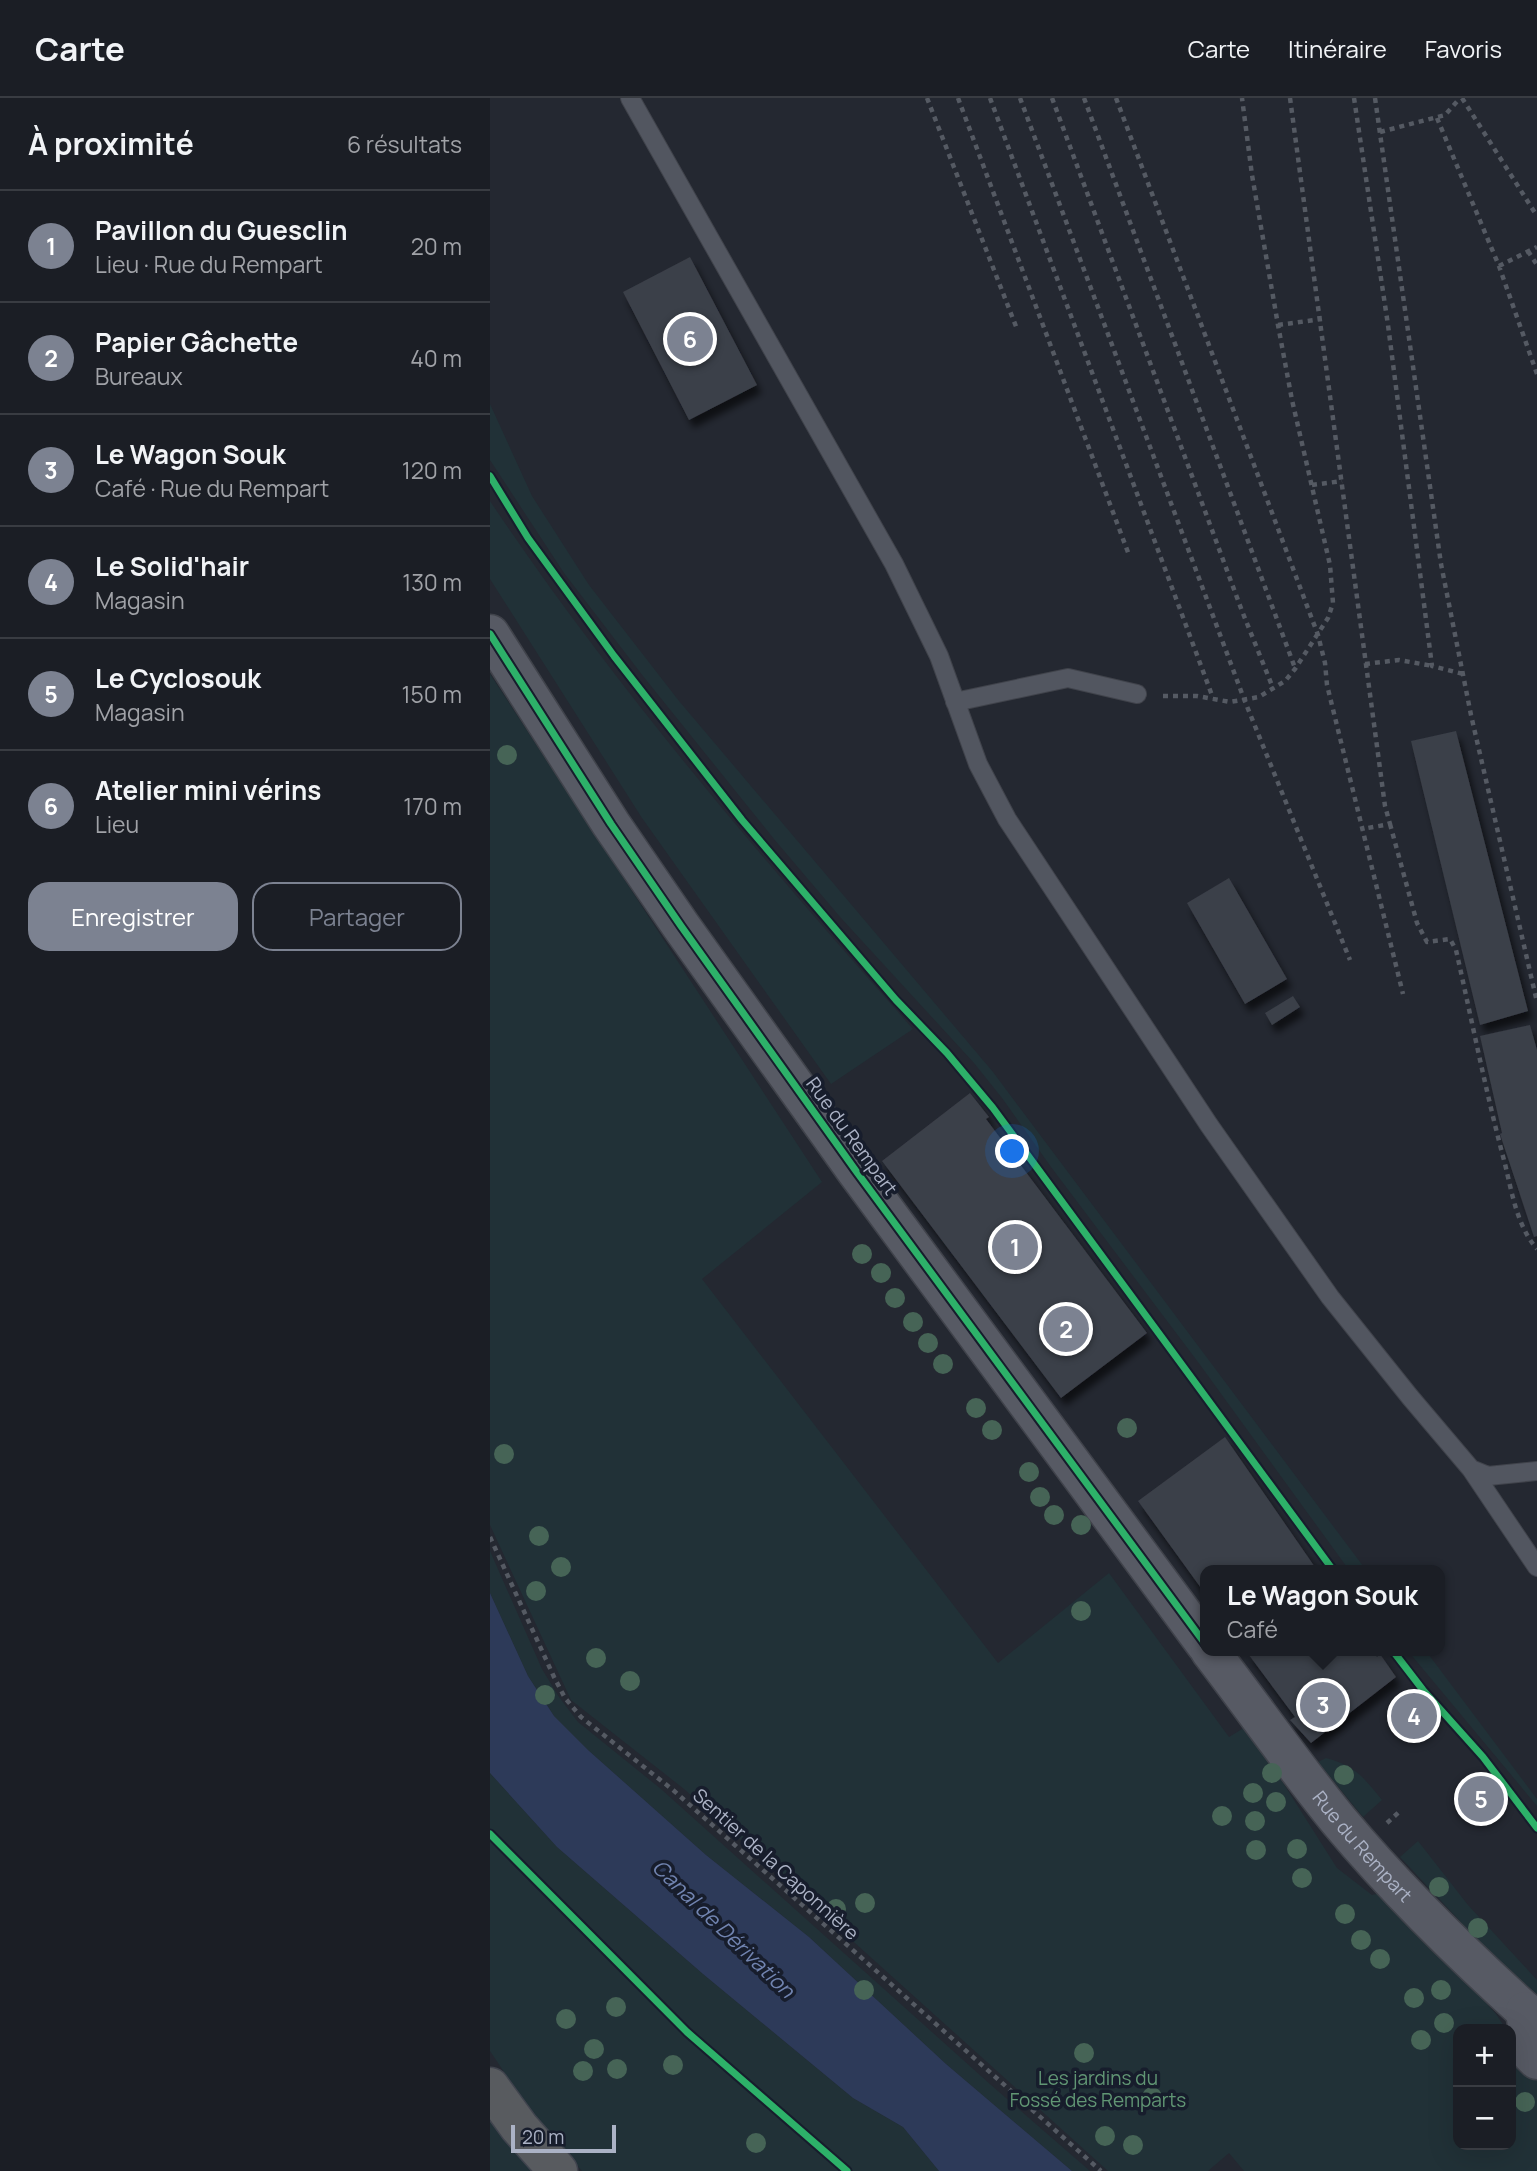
<!DOCTYPE html>
<html lang="fr">
<head>
<meta charset="utf-8">
<style>
	:root { --surface:#1b1e25; --page:#24272d; --text:#f1f3f6; --muted:#a0a2a7; --line:#393c42; --accent:#7c8291 }
	body { margin:0; font-family:Manrope,sans-serif; background:var(--page); color:var(--text) }
	.controls { position:absolute; right:21px; bottom:21px; display:grid; overflow:hidden; border-radius:14px; box-shadow:0 7px 28px #0002 }
	.controls button { width:63px; height:63px; display:grid; place-items:center; padding:0; border:0; border-bottom:2px solid var(--line); background:var(--surface); color:var(--text); font:35px sans-serif }
	.scale { position:absolute; left:21px; bottom:18px; width:105px; box-sizing:border-box; padding-left:7px; border:4px solid #abb2c5; border-top:0; font-size:19px; line-height:24px; white-space:nowrap; color:#abb2c5; -webkit-text-stroke:5px #171d2c; paint-order:stroke }
	.you { position:absolute; left:523px; top:1054px; width:24px; height:24px; margin:-18px; border:5px solid #fff; border-radius:50%; background:#1a73e8; box-shadow:0 0 0 10px #1a73e833 }
	.badge { display:grid; place-items:center; width:46px; height:46px; border-radius:50%; background:var(--accent); color:#fff; font-size:23px; font-weight:700 }
	.pin { position:absolute; translate:-50% -50%; border:4px solid #fff; box-shadow:0 2px 7px #0006 }
	.popup { position:absolute; left:710px; top:1467px; width:245px; height:91px; box-sizing:border-box; display:grid; place-content:center; border-radius:14px; background:var(--surface); filter:drop-shadow(0 2px 5px #0005); font-size:23px; white-space:nowrap; color:var(--muted) }
	.popup b { font-size:26px; color:var(--text) }
	.popup::after { content:''; position:absolute; left:50%; top:100%; margin-left:-14px; border:14px solid transparent; border-top-color:var(--surface) }
	.list { margin:0; padding:0; list-style:none }
	h2 { display:flex; justify-content:space-between; align-items:center; height:91px; margin:0; padding:0 28px; font-size:30px }
	h2 small { font-size:23px; font-weight:400; color:var(--muted) }
	.list li { display:grid; grid-template-columns:46px 1fr auto; gap:21px; align-items:center; box-sizing:border-box; height:112px; padding:0 28px; border-top:2px solid var(--line) }
	.list b { display:block; font-size:26px; white-space:nowrap }
	.list p { margin:0; font-size:23px; white-space:nowrap; color:var(--muted) }
	.list em { font-size:23px; font-style:normal; color:var(--muted) }
	.actions { display:flex; gap:14px; padding:21px 28px }
	.actions a { flex:1; padding:16px 0; border:2px solid var(--accent); border-radius:21px; text-align:center; font-size:24px; color:var(--accent) }
	.actions .main { background:var(--accent); color:#fff }
	.map { position:relative; flex:none; width:1047px; height:2073px; overflow:hidden }
	header { display:flex; align-items:center; gap:42px; box-sizing:border-box; height:98px; padding:0 35px; background:var(--surface); border-bottom:2px solid var(--line) }
	header strong { font-size:33px }
	nav { display:flex; gap:38px; margin-inline-start:auto; font-size:24px }
	main { display:flex }
	aside { flex:1; background:var(--surface) }
	.map>svg:first-child { display:block }
	.green { fill:#213137 }
	.water { fill:#2d3a59 }
	.building { fill:#3b3f48; filter:url(#shadow) }
	.lines { fill:none; stroke-linecap:round; stroke-linejoin:round }
	.lane-casing { stroke:#40434b; stroke-width:20 }
	.secondary-casing { stroke:#40434b; stroke-width:41 }
	.highway-casing { stroke:#40444e; stroke-width:41 }
	.path { stroke:#555a63; stroke-width:4.5; stroke-dasharray:5 5; stroke-linecap:butt }
	.lane { stroke:#525660; stroke-width:18 }
	.secondary { stroke:#575a64; stroke-width:38 }
	.highway { stroke:#585b5f; stroke-width:38 }
	.cycleway-casing { stroke:#171d2c; stroke-width:11 }
	.cycleway { stroke:#2db169; stroke-width:7 }
	.tree { fill:#466456 }
	.labels { text-anchor:middle; stroke-width:7; stroke-linejoin:round; paint-order:stroke }
	.street-label { font-size:19px; fill:#abb2c5; stroke:#171d2c }
	.park-label { font-size:19px; fill:#619674; stroke:#171d2c }
	.water-label { font-size:21px; font-style:italic; fill:#7184b0; stroke:#171d2c }
</style>
</head>
<body>
<header>
<strong>Carte</strong>
<nav><a>Carte</a><a>Itinéraire</a><a>Favoris</a></nav>
</header>
<main>
<aside>
<h2>À proximité<small>6 résultats</small></h2>
<ul class="list">
<li><span class="badge">1</span><div><b>Pavillon du Guesclin</b><p>Lieu · Rue du Rempart</p></div><em>20 m</em></li>
<li><span class="badge">2</span><div><b>Papier Gâchette</b><p>Bureaux</p></div><em>40 m</em></li>
<li><span class="badge">3</span><div><b>Le Wagon Souk</b><p>Café · Rue du Rempart</p></div><em>120 m</em></li>
<li><span class="badge">4</span><div><b>Le Solid'hair</b><p>Magasin</p></div><em>130 m</em></li>
<li><span class="badge">5</span><div><b>Le Cyclosouk</b><p>Magasin</p></div><em>150 m</em></li>
<li><span class="badge">6</span><div><b>Atelier mini vérins</b><p>Lieu</p></div><em>170 m</em></li>
</ul>
<div class="actions"><a class="main">Enregistrer</a><a>Partager</a></div>
</aside>
<div class="map">
<svg width="1047" height="2073" viewBox="0 0 1047 2073">
	<defs>
		<filter id="shadow"><feDropShadow dx="4.5" dy="8" stdDeviation="3.5" flood-color="#0009"/></filter>
	</defs>
	<rect width="100%" height="100%" fill="#242831"/>
	<!-- green -->
	<path class="green" d="M0,306L42,398L99,487L189,603L503,974L876,1472H859L708,1264L561,1069L512,1000L484,965L351,820L284,741L153,578L74,475L0,362Z
		M0,403C125,590 274,763 423,931L341,986L152,720L0,481Z
		M0,576L332,1084L212,1181L508,1565L619,1475L739,1639L757,1628L847,1770L882,1797L895,1794L1006,1916L1016,1931H968V2047H1021V1940L1047,1981V2073H754L739,2055L718,2073H618L194,1691L81,1602L0,1427Z
		M0,1453L52,1571L69,1599L88,1624L171,1691L501,1987L600,2073H582L456,1966L319,1839L216,1757L98,1652L64,1618L38,1578L0,1495Z
		M918,1553H936L1047,1701V1708Z
		M836,1660C866,1668 873,1679 892,1702L873,1719L828,1664Z
		M0,1675L67,1749L213,1876L363,2000L413,2029L449,2073H92L40,2013L0,1953Z
		M928,1743L978,1807L1047,1882V1899L1010,1866L910,1759Z
		M0,2021L43,2073H0Z"/>
	<!-- water -->
	<path class="water" d="M0,1495L38,1578L64,1618L98,1652L216,1757L319,1839L456,1966L582,2073H449L413,2029L363,2000L213,1876L67,1749L0,1675Z"/>
	<!-- building -->
	<path class="building" d="M200,159L267,287L199,322L133,194Z
		M966,633L1038,913L990,927L921,643Z
		M739,780L797,881L755,906L697,805Z
		M803,898L810,909L782,927L775,915Z
		M1040,927L1047,952V1138L1044,1139L1010,1036L1012,1035L990,938Z
		M480,995L499,1019L496,1021L657,1235L571,1300L392,1063Z
		M735,1339L827,1472H716V1497L648,1403Z
		M756,1553H883L887,1559L890,1556L906,1579L821,1645L800,1622L805,1619Z"/>
	<g class="lines">
		<defs>
			<path id="lane" d="M140,0L404,466L449,558L488,666L517,721L719,1027L840,1199L920,1299L981,1371L1047,1469
				M465,604L578,580L647,596
				M981,1371L998,1378L1047,1373"/>
			<g id="secondary">
				<path d="M0,536L121,726L191,828L366,1073L716,1547"/>
				<path id="s1" d="M720,1553C763,1609 804,1668 849,1723C909,1795 977,1861 1047,1924"/>
				<path d="M1035,1913L1041,1956L1047,1962"/>
			</g>
			<path id="highway" d="M0,1989L29,2029L68,2073"/>
		</defs>
		<!-- lane casing -->
		<use href="#lane" class="lane-casing"/>
		<!-- secondary casing -->
		<use href="#secondary" class="secondary-casing"/>
		<!-- highway casing -->
		<use href="#highway" class="highway-casing"/>
		<!-- path -->
		<path class="path" d="M437,0L527,231
			M468,0L639,457
			M500,0L723,600
			M530,0L754,601L860,862
			M562,0L752,513L783,590
			M594,0L805,570
			M626,0L828,537L835,565L837,587L913,896
			M800,0L895,708L900,726L872,731
			M864,0L898,227L942,568L973,576
			M885,0L951,466L981,617L1047,904
			M972,0L1047,118
			M947,20L1009,168L1047,276
			M890,34L955,17L970,0
			M1038,153L1047,167
			M1009,168L1047,149
			M788,227L832,221
			M822,387L852,383
			M875,566L909,562L943,568
			M673,598H707L740,604L769,599L795,583L805,571L838,520L843,505L840,467L802,302L788,227L762,77L752,0
			M900,726L927,825L937,844L960,841L966,852C982,923 996,995 1015,1066C1022,1095 1027,1128 1047,1151
			M0,1439L64,1579L75,1600L91,1619L183,1692L611,2073
			M897,1725L909,1714"/>
		<!-- lane -->
		<use href="#lane" class="lane"/>
		<!-- secondary -->
		<use href="#secondary" class="secondary"/>
		<!-- highway -->
		<use href="#highway" class="highway"/>
		<defs>
			<path id="cycleway" d="M0,378L38,440L124,558L252,722L406,902L457,955L503,1010L843,1472
				M0,536L121,726L191,828L366,1073L716,1547
				M903,1553L933,1592L993,1659L1047,1730
				M0,1736L197,1934L357,2073"/>
		</defs>
		<!-- cycleway casing -->
		<use href="#cycleway" class="cycleway-casing"/>
		<!-- cycleway -->
		<use href="#cycleway" class="cycleway"/>
	</g>
	<!-- trees -->
	<g class="tree">
		<circle cx="17" cy="657" r="10"/>
		<circle cx="372" cy="1156" r="10"/>
		<circle cx="391" cy="1175" r="10"/>
		<circle cx="405" cy="1200" r="10"/>
		<circle cx="423" cy="1224" r="10"/>
		<circle cx="438" cy="1245" r="10"/>
		<circle cx="453" cy="1266" r="10"/>
		<circle cx="486" cy="1310" r="10"/>
		<circle cx="637" cy="1330" r="10"/>
		<circle cx="502" cy="1332" r="10"/>
		<circle cx="14" cy="1356" r="10"/>
		<circle cx="539" cy="1374" r="10"/>
		<circle cx="550" cy="1399" r="10"/>
		<circle cx="564" cy="1417" r="10"/>
		<circle cx="591" cy="1427" r="10"/>
		<circle cx="49" cy="1438" r="10"/>
		<circle cx="71" cy="1469" r="10"/>
		<circle cx="46" cy="1493" r="10"/>
		<circle cx="591" cy="1513" r="10"/>
		<circle cx="106" cy="1560" r="10"/>
		<circle cx="140" cy="1583" r="10"/>
		<circle cx="55" cy="1597" r="10"/>
		<circle cx="782" cy="1675" r="10"/>
		<circle cx="854" cy="1677" r="10"/>
		<circle cx="763" cy="1695" r="10"/>
		<circle cx="786" cy="1704" r="10"/>
		<circle cx="732" cy="1718" r="10"/>
		<circle cx="765" cy="1723" r="10"/>
		<circle cx="807" cy="1751" r="10"/>
		<circle cx="766" cy="1752" r="10"/>
		<circle cx="812" cy="1780" r="10"/>
		<circle cx="949" cy="1789" r="10"/>
		<circle cx="375" cy="1805" r="10"/>
		<circle cx="346" cy="1811" r="10"/>
		<circle cx="855" cy="1816" r="10"/>
		<circle cx="988" cy="1830" r="10"/>
		<circle cx="871" cy="1842" r="10"/>
		<circle cx="890" cy="1861" r="10"/>
		<circle cx="374" cy="1892" r="10"/>
		<circle cx="951" cy="1892" r="10"/>
		<circle cx="924" cy="1900" r="10"/>
		<circle cx="126" cy="1909" r="10"/>
		<circle cx="76" cy="1921" r="10"/>
		<circle cx="954" cy="1925" r="10"/>
		<circle cx="931" cy="1942" r="10"/>
		<circle cx="104" cy="1951" r="10"/>
		<circle cx="594" cy="1955" r="10"/>
		<circle cx="183" cy="1967" r="10"/>
		<circle cx="127" cy="1971" r="10"/>
		<circle cx="93" cy="1973" r="10"/>
		<circle cx="662" cy="1999" r="10"/>
		<circle cx="1035" cy="2004" r="10"/>
		<circle cx="615" cy="2038" r="10"/>
		<circle cx="266" cy="2045" r="10"/>
		<circle cx="643" cy="2047" r="10"/>
	</g>
	<g class="labels">
		<!-- street labels -->
		<g class="street-label">
			<text transform="translate(362 1038) rotate(54)" y="7">Rue du Rempart</text>
			<text dy="7" stroke="none"><textPath href="#s1" startOffset="248">Rue du Rempart</textPath></text>
			<text transform="translate(286 1766) rotate(42)" y="7">Sentier de la Caponnière</text>
		</g>
		<!-- park labels -->
		<g class="park-label">
			<text x="608" y="1987">Les jardins du<tspan x="608" dy="22">Fossé des Remparts</tspan></text>
		</g>
		<!-- water labels -->
		<g class="water-label">
			<text transform="translate(233 1831) rotate(44)" y="7">Canal de Dérivation</text>
		</g>
	</g>
</svg>
<div class="controls">
<button>+</button>
<button>−</button>
</div>
<div class="scale">20 m</div>
<div class="you"></div>
<div class="pin badge" style="left:525px;top:1149px">1</div>
<div class="pin badge" style="left:576px;top:1231px">2</div>
<div class="pin badge" style="left:833px;top:1607px">3</div>
<div class="popup"><b>Le Wagon Souk</b>Café</div>
<div class="pin badge" style="left:924px;top:1618px">4</div>
<div class="pin badge" style="left:991px;top:1701px">5</div>
<div class="pin badge" style="left:200px;top:241px">6</div>
</div>
</main>
</body>
</html>
